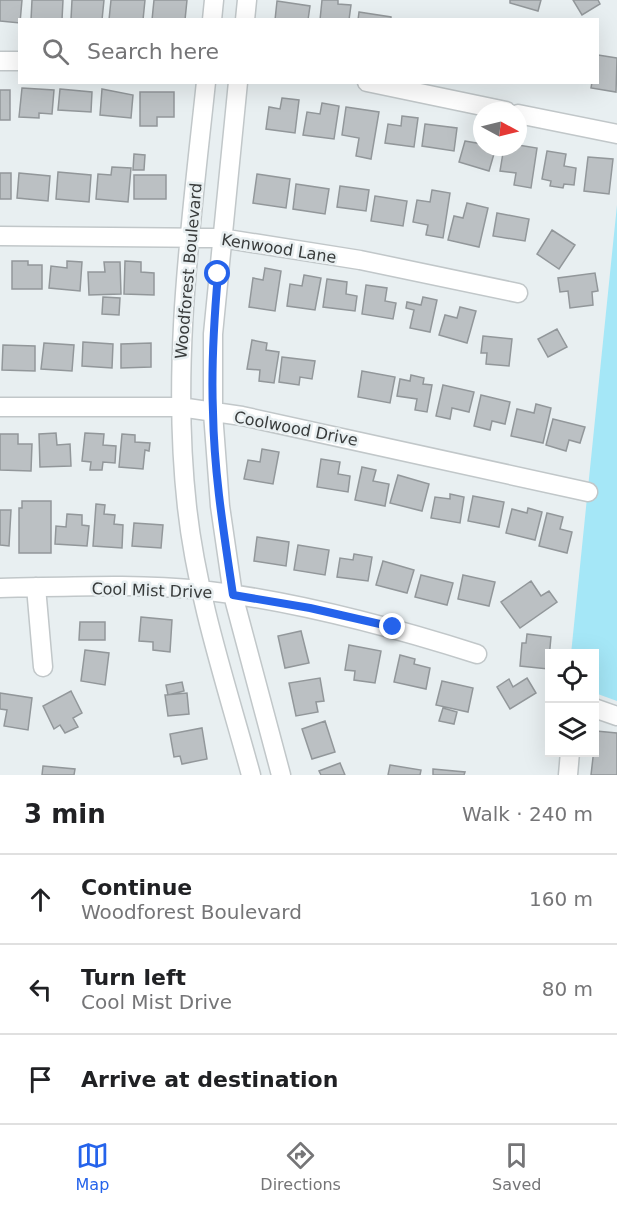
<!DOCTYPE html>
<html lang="en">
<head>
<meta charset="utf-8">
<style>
	:root { --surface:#fff; --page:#f6f6f6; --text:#202124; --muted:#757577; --line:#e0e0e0; --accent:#2563eb }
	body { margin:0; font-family:"DejaVu Sans",sans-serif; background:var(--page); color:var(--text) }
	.controls { position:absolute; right:18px; bottom:18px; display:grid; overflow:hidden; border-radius:0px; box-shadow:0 6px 24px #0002 }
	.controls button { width:54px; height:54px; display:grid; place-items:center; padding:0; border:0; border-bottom:2px solid var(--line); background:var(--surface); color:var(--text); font:30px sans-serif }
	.compass { position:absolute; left:473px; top:102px; width:54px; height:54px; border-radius:50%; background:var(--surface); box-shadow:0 6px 24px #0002; rotate:97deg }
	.stop { position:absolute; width:18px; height:18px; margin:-14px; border:4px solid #2563eb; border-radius:50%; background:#fff }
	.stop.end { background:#2563eb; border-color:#fff; box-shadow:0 2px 6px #0008 }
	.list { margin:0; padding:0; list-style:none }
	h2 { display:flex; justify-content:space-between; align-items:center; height:78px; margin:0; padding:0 24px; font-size:26px }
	h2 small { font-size:20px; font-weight:400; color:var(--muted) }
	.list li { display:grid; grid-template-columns:39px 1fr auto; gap:18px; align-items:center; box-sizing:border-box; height:90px; padding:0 24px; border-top:2px solid var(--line) }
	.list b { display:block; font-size:22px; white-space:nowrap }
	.list p { margin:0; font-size:20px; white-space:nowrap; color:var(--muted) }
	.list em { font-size:20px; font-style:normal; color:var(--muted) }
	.icon { flex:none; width:33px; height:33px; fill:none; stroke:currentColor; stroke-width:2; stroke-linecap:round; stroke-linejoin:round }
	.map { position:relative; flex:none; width:617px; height:775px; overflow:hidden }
	.search { position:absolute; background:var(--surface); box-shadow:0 6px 24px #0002; left:18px; right:18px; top:18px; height:66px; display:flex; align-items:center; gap:15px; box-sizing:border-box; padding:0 21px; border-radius:0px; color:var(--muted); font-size:22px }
	.sheet { height:348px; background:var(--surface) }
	nav { display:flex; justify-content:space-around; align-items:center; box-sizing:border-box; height:84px; border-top:2px solid var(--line); background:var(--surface); font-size:16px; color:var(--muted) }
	nav a { display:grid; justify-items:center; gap:3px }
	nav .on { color:var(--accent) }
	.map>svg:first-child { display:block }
	.green { fill:#a5e7f7 }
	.building { fill:#bbc0c3; stroke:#92979a; stroke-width:1.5 }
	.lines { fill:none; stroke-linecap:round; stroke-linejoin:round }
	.minor-casing { stroke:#c1c7c9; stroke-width:21 }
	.minor { stroke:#fff; stroke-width:18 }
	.route { stroke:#2563eb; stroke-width:8 }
	.labels { text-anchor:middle; stroke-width:5; stroke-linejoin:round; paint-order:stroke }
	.street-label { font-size:16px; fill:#393c3c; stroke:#e8eff1 }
</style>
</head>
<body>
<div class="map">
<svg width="617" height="775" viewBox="0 0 617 775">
	<rect width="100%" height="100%" fill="#e8eff1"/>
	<!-- green -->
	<path class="green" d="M617,205V701L595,693L594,654H571Z"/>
	<!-- building -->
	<path class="building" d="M0,0H22L20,23L0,21Z
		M32,0H63L62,20H31Z
		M72,0H104L102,20L71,19Z
		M111,0H145L143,20H109Z
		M154,0H187L185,20H152Z
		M322,0H338V4L351,5L349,20H320Z
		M510,0H541L538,11L510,3Z
		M573,0H598L600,4L582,15Z
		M277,1L310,6L308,20H275Z
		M359,12L391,17V20H358Z
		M598,55L617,58L616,92L591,88L592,82H598Z
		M22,88L54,90L52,114L39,113V118L19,117Z
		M60,89L92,92L91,112L58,110Z
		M102,89L133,95L131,118L100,115Z
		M0,90H10V120H0Z
		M140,92H174V117H157V126H140Z
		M282,98L299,100L295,133L266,129L269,107L280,109Z
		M322,103L339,106L334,139L303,135L307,112L320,114Z
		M346,107L379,112L371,159L356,156L359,138L342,135Z
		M402,116L418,118L414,147L385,143L388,124L401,126Z
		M425,124L457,128L454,151L422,146Z
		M465,141L482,144V147H496L489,171L459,162Z
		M518,145L537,148L531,188L514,185L516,173L500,171L504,147Z
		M547,151L566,154L564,166L576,168L574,185L564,184L563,188L550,186L551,181L542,179Z
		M134,154L145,155L144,170H133Z
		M588,157L613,159L609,194L584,191Z
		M112,167L131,168L128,202L96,199L98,174L111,175Z
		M58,172L91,175L89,202L56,199Z
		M0,173H11V199H0Z
		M19,173L50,176L48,201L17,198Z
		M257,174L290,179L286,208L253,203Z
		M134,175H166V199H134Z
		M296,184L329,189L325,214L293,209Z
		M340,186L369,190L366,211L337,207Z
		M432,190L450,193L443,238L426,235L428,225L413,222L417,200L430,202Z
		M375,196L407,201L403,226L371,221Z
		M467,203L488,208L479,247L448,240L454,216L463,218Z
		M497,213L529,219L525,241L493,236Z
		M552,230L575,245L559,269L537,254Z
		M12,261H28V265H42V289H12Z
		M67,261L82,262L80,291L49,288L51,266L67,268Z
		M125,261L141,262V272L154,273V295L124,294Z
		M104,262H120L121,294L89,295L88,272H105Z
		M265,268L281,271L275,311L249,307L253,278L263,280Z
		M595,273L598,291L592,292L593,305L570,308L568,291L560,292L558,278Z
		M304,275L321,278L315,310L287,306L290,284L302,286Z
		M327,279L347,282L346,294L357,296L355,311L323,307Z
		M366,285L387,288L385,301L396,303L393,319L362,314Z
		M103,297L120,298L119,315L102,314Z
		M423,297L437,300L430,332L410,328L414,310L406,308L407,302L421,305Z
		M460,307L476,311L467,343L439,335L445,315L457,318Z
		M557,329L567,347L548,357L538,339Z
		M483,336L512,339L509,366L486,364L487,353H481Z
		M252,340L267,343L266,350L279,352L274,383L259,381L260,370L247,369Z
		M83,342L113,344L112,368L82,366Z
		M44,343L74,345L72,371L41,369Z
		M151,343V367L121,368V344Z
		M3,345L35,346V371L2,370Z
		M282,357L315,361L312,379L300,377L299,385L279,382Z
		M362,371L395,377L390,403L358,397Z
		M411,375L424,378L423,384L432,385L427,412L415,410L417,399L397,396L400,379L410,381Z
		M443,385L474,392L469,412L452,408L450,419L436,416Z
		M481,395L510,402L505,424L492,421L490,430L474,426Z
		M536,404L551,408L543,443L511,436L517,409L534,413Z
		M553,419L585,427L580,443L569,440L566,451L546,445Z
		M56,433L57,445L70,444L71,466L40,467L39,434Z
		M85,433L104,434L103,445L116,446L115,463L103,462L102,470H90L91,462L82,461Z
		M0,434H18V444H32L31,471L0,470Z
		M122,434L135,435V442L150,443L149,451L145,450L143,469L119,467Z
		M262,449L279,452L273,484L244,479L248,460L260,462Z
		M321,459L340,462L338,474L350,476L348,492L317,487Z
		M362,467L376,470L373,481L389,484L385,506L355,500Z
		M398,475L429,484L422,511L390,503Z
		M450,494L464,497L460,523L431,518L435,497L450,499Z
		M473,496L504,502L499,527L468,521Z
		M22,501H51V553H19V508H22Z
		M96,504L105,505L104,514L115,515L114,524L123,525L122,548L93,546Z
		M528,508L542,512L535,540L506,533L512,509L527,513Z
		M0,510H11L9,546L0,545Z
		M547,513L563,517L560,529L572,532L567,553L539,546Z
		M67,514L82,515V525L89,526L87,546L55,544L56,526L66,527Z
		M134,523L163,525L161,548L132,546Z
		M257,537L289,542L286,566L254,561Z
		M298,545L329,550L325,575L294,570Z
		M354,554L372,557L368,581L337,577L340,558L353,560Z
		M383,561L414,570L407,593L376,585Z
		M421,575L453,583L447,605L415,597Z
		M463,575L495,582L489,606L458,599Z
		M531,581L541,596L549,591L557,602L520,628L501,602Z
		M141,617L172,620L170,652L153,650V642L139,641Z
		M80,622H105V640H79Z
		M301,631L309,663L285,668L278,636Z
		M527,634L551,637L548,669L520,666L522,643H526Z
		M349,645L381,651L375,683L354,680L355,671L345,670Z
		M85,650L109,653L105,685L81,681Z
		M400,655L415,659L414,664L430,668L426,689L394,682Z
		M320,678L324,701L316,702L318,712L296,716L289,683Z
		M527,678L536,693L510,709L497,687L509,679L513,687Z
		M442,681L473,688L468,712L436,705Z
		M182,682L184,691L168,695L166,685Z
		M71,691L82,713L73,718L78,727L65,733L60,725L54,729L43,706Z
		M0,693L32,698L28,730L4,726L7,710L0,709Z
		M187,693L189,714L168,716L165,695Z
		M443,708L457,712L454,724L439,721Z
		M325,721L335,752L312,759L302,729Z
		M202,728L207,759L182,764L180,756L174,757L170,734Z
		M596,731L617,733V775H591Z
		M340,763L345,775H321L319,771Z
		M390,765L421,770L420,775H388Z
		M43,766L75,769L74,775H42Z
		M433,769L465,772L464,775H433Z"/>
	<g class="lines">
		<defs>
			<path id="minor" d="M212,20L214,0
				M245,20L247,0
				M0,61H20
				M206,82C191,224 171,364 187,507C197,598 227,687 251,775
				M238,82L213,334V413L220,506L233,595L281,775
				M367,82L506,111
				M518,114L617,134
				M0,236L221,238L360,260L518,293
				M0,407H180L242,416L588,492
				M36,587L43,667
				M0,588C66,587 135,583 201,590C295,601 386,625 477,654
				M594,708L617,716
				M568,775L570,752"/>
		</defs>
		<!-- minor casing -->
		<use href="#minor" class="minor-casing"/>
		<!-- minor -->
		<use href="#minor" class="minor"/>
	</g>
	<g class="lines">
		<!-- route -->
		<path class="route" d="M218,274C214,320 211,366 213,412C214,473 224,534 233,595L310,608L393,627"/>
	</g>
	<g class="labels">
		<!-- street labels -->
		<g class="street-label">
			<text transform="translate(279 248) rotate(9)" y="6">Kenwood Lane</text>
			<text transform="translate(188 271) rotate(-85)" y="6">Woodforest Boulevard</text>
			<text transform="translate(296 428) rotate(11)" y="6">Coolwood Drive</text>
			<text transform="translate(152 590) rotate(2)" y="6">Cool Mist Drive</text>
		</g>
	</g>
</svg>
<div class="controls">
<button><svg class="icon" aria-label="locate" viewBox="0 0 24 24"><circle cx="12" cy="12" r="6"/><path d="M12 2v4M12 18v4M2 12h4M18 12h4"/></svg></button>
<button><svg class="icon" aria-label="layers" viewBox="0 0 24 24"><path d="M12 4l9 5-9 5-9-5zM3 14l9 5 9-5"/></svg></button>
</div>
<svg class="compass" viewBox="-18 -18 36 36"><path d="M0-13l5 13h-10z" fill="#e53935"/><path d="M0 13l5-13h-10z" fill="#757577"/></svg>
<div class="stop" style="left:218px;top:274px"></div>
<div class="stop end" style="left:393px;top:627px"></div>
<div class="search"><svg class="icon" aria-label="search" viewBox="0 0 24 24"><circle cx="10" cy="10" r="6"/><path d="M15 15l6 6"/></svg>Search here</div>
</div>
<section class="sheet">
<h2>3 min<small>Walk · 240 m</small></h2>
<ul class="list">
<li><svg class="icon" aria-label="ahead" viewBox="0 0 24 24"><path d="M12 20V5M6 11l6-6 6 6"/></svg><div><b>Continue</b><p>Woodforest Boulevard</p></div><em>160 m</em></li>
<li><svg class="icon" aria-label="left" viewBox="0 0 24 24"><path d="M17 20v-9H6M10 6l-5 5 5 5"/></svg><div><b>Turn left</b><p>Cool Mist Drive</p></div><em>80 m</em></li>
<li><svg class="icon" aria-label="arrive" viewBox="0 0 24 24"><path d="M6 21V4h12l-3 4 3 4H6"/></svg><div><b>Arrive at destination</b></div></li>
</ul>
</section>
<nav>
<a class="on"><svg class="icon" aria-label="map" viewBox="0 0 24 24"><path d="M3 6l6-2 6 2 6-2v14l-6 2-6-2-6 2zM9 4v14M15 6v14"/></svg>Map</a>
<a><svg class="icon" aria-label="directions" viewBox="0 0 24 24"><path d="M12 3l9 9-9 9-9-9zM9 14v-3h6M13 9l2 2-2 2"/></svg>Directions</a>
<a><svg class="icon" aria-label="saved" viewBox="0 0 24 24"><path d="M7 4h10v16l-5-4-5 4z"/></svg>Saved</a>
</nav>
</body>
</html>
